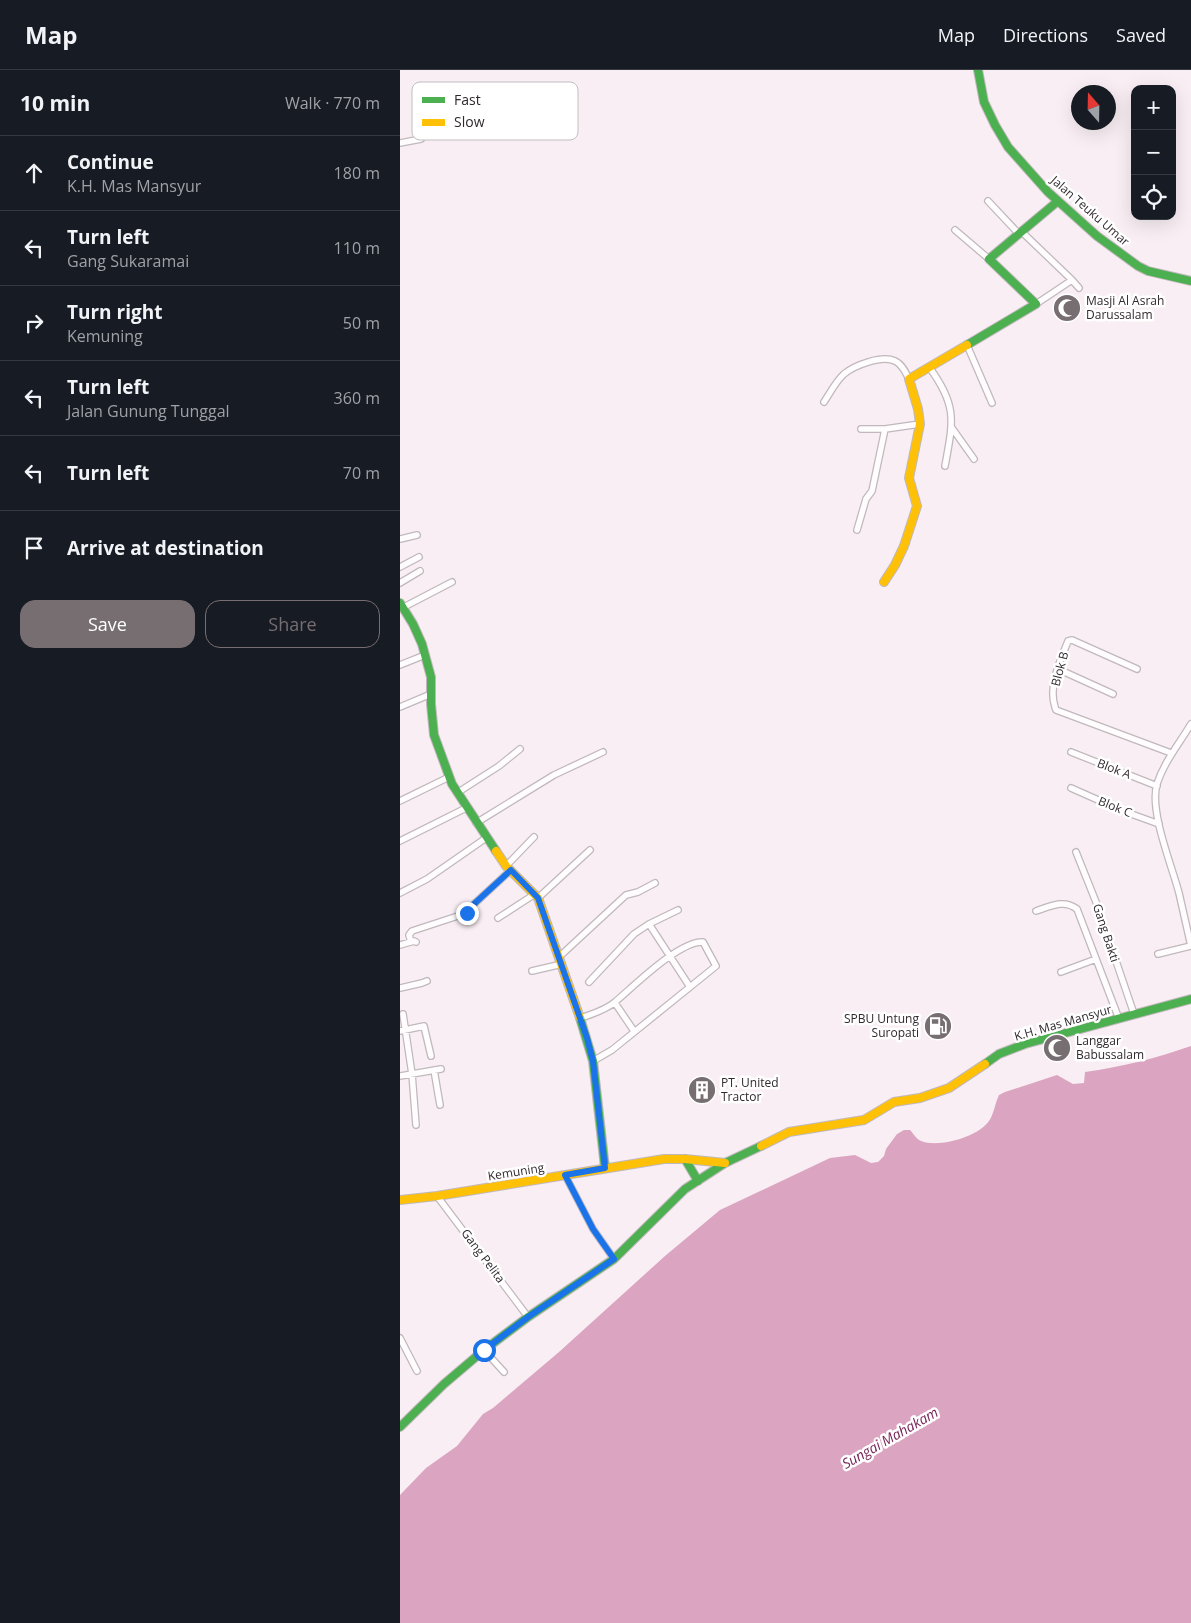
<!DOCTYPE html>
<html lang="en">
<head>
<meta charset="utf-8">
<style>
	:root { --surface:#171b24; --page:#20242c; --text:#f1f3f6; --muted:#9ea1a6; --line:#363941; --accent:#776e72 }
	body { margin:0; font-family:"Open Sans",sans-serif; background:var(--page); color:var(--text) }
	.controls { position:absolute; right:15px; top:15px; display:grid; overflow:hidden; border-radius:10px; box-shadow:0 5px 20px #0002 }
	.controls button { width:45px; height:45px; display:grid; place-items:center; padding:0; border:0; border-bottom:1px solid var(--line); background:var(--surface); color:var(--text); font:25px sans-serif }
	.compass { position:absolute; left:671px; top:15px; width:45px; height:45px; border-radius:50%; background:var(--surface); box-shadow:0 5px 20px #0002; rotate:340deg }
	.stop { position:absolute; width:15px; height:15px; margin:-11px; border:4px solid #1a73e8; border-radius:50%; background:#fff }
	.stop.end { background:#1a73e8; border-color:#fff; box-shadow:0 1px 5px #0008 }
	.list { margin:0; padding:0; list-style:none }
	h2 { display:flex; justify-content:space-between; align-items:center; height:65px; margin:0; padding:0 20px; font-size:21px }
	h2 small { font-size:16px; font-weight:400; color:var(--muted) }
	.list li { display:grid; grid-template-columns:32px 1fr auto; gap:15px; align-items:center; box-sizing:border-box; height:75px; padding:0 20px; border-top:1px solid var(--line) }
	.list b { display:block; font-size:19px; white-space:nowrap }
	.list p { margin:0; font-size:16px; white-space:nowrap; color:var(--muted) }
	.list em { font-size:16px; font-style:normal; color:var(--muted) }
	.actions { display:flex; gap:10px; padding:15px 20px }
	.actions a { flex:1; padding:11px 0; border:1px solid var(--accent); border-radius:15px; text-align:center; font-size:18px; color:var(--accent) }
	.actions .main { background:var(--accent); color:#fff }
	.icon { flex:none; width:28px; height:28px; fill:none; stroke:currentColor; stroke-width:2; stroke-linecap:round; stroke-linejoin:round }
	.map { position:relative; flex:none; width:791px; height:1553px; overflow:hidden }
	header { display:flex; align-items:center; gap:30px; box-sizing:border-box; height:70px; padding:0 25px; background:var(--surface); border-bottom:1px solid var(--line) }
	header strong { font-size:24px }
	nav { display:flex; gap:28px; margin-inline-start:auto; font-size:18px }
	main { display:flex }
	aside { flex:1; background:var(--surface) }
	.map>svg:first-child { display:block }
	.water { fill:#dba4c1 }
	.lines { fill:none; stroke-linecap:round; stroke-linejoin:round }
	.street-casing { stroke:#c0b8bc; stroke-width:8 }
	.fast-casing { stroke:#c0b8bc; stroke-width:10 }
	.slow-casing { stroke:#c0b8bc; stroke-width:10 }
	.street { stroke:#fefcfd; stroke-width:5.5 }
	.fast { stroke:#4caf50; stroke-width:8 }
	.slow { stroke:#ffc107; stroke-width:8 }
	.route { stroke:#1a73e8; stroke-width:6 }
	.labels { text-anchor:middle; stroke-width:5; stroke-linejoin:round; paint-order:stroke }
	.street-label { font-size:12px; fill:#31292d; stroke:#fff }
	.poi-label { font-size:12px; fill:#31292d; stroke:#fff; text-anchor:start }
	.water-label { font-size:14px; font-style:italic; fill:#741e53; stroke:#fff }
	.key { fill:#fff; stroke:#c1bfc0; stroke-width:1 }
	.key-label { font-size:14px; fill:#31292d }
</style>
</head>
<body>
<header>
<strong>Map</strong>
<nav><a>Map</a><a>Directions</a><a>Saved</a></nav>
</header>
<main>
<aside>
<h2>10 min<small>Walk · 770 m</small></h2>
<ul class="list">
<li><svg class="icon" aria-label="ahead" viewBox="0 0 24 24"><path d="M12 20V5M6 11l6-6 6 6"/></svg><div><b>Continue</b><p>K.H. Mas Mansyur</p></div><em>180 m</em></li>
<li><svg class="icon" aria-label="left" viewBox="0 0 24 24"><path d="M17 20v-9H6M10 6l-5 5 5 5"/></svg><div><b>Turn left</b><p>Gang Sukaramai</p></div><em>110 m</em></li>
<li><svg class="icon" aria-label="right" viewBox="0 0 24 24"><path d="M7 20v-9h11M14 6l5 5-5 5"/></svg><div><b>Turn right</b><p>Kemuning</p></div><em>50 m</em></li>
<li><svg class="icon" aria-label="left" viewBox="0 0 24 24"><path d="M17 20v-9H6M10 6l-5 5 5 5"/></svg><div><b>Turn left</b><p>Jalan Gunung Tunggal</p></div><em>360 m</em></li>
<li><svg class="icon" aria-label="left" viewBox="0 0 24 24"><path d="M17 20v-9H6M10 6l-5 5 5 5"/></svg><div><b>Turn left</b></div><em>70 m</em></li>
<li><svg class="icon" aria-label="arrive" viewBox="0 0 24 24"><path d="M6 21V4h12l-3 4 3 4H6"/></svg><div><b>Arrive at destination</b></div></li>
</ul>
<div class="actions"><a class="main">Save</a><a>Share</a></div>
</aside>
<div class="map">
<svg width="791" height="1553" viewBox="0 0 791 1553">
	<rect width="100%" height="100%" fill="#f8eef3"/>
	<!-- water -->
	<path class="water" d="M791,976V1553H0V1425L26,1398L57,1376L83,1344L93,1338L159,1282L265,1186L320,1140L430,1088L455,1085L471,1093L478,1092L484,1086L486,1079L497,1064L504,1060H510C514,1064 516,1069 521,1071C539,1078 578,1067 589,1051C594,1044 595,1033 599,1025L605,1022L657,1005L673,1014L684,1013L685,1002C721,997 757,988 791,976Z"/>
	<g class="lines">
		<defs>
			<path id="street" d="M0,73L21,69
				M588,131L619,164
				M555,160L589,189
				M622,162L672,210L636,234
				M672,210L679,218
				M567,275L592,333
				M529,297C558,336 553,352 545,396
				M424,332C430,323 436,311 444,304C455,295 482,285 495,291C502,294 506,303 509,309
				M552,358L574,389
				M461,359H485L520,354
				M457,460L466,429L472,421L485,359
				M0,469L17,465
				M0,497L19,487
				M0,513L20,501
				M2,538L52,512
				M0,595L25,585
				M658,599L713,624
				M737,599L672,570L668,571C660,591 648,616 655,637L656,640L771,683
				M0,637L31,624
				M791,654C779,674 764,692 757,714C749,741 772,796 779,823C783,840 787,858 791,876
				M671,682L757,716
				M671,718L723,741L759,754
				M57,723L99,696L120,679
				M0,731L49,707
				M76,753L154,705L203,682
				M0,771L66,738
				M676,782L696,832L734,944
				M106,796L134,767
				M0,823L27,809L86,768
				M138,828L190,780
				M636,841C651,836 664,829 677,839L719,949
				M98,848L135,824
				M249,854L278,840
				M11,872L9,865L12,861L67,843L74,834L111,800
				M0,875L14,871L16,872
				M758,884L791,876
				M159,887L226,825L238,822L255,813
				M132,901L162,894
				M661,902L696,889
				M189,912L234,864L249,854L290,917
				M0,918L22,913L27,911
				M215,933L234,961
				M3,944L12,1004L16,1055
				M181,948C192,944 206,940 215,932C234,916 279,871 303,872L316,896L212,980L193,991
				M0,961L24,956L31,986
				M645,968L653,987
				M34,1000L40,1035
				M0,1006L41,999
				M165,1105L193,1159L214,1189
				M37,1126L128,1247
				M0,1268L17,1301
				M84,1280L104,1302"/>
			<path id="fast" d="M578,0L584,32L595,55L608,77L648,122L697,166L738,196L748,201L791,211
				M567,275L636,234L589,189L658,131
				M0,533L13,554L22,574L31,607V634L34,665L52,714L96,781
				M180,948L193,991L205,1098
				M585,994L599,984L625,974L791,929
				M285,1089L298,1111
				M0,1357L44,1314L84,1280L128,1247L214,1189L285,1119L325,1093L361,1076"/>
			<path id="slow" d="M484,512L495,495L504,476L517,436L509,408L520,354L518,339L509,309L567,275
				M96,781L106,796L138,828L180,948
				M361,1076L389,1062L464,1050L494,1032L520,1028L549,1018L585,994
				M0,1130L37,1126L264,1089H285L325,1093"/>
		</defs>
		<!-- street casing -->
		<use href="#street" class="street-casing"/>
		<!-- fast casing -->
		<use href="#fast" class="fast-casing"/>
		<!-- slow casing -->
		<use href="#slow" class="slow-casing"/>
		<!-- street -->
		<use href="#street" class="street"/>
		<!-- fast -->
		<use href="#fast" class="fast"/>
		<!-- slow -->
		<use href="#slow" class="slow"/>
	</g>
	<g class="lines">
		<!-- route -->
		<path class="route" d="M67,843L74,834L111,800L138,828L187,968L193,991L205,1098L165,1105L193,1159L214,1189L128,1247L84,1280"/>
	</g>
	<!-- icons -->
	<defs>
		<symbol id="mosque-disc" viewBox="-11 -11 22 22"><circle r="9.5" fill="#776e72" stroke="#fff"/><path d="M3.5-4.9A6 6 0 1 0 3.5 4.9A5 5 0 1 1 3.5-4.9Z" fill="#fff"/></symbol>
		<symbol id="fuel-disc" viewBox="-11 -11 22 22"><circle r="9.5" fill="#776e72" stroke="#fff"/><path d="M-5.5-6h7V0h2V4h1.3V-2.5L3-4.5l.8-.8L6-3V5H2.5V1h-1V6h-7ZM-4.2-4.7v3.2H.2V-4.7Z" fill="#fff"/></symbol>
		<symbol id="building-disc" viewBox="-11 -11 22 22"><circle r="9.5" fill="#776e72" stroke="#fff"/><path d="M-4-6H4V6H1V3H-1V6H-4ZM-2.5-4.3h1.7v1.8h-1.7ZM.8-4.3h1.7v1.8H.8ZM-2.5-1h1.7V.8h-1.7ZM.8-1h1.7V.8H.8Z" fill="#fff"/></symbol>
	</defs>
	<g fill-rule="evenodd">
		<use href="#mosque-disc" x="651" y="222" width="32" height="32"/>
		<use href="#fuel-disc" x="522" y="940" width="32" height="32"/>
		<use href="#mosque-disc" x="641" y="962" width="32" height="32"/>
		<use href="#building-disc" x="286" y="1004" width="32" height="32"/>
	</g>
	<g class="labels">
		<!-- street labels -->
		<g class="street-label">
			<text transform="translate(690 141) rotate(41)" y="4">Jalan Teuku Umar</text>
			<text transform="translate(660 599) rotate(-75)" y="4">Blok B</text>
			<text transform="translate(714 699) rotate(21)" y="4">Blok A</text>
			<text transform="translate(715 737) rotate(22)" y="4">Blok C</text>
			<text transform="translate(706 863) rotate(72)" y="4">Gang Bakti</text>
			<text transform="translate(663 953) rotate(-16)" y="4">K.H. Mas Mansyur</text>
			<text transform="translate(116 1102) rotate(-9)" y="4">Kemuning</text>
			<text transform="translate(83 1186) rotate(53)" y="4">Gang Pelita</text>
		</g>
		<!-- poi labels -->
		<g class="poi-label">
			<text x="686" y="235">Masji Al Asrah<tspan x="686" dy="14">Darussalam</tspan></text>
			<text x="519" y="953" text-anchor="end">SPBU Untung<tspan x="519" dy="14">Suropati</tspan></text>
			<text x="676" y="975">Langgar<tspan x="676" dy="14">Babussalam</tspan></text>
			<text x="321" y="1017">PT. United<tspan x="321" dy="14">Tractor</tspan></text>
		</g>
		<!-- water labels -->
		<g class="water-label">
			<text transform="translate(490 1368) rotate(-30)" y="5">Sungai Mahakam</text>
		</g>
	</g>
	<!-- legend -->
	<rect x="12" y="12" width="166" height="58" rx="8" class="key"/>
	<rect x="22" y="27" width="23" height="6" fill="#4caf50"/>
	<rect x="22" y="49" width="23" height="7" fill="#ffc107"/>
	<g class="key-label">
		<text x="54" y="35">Fast</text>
		<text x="54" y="57">Slow</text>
	</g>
</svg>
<div class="controls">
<button>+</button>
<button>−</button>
<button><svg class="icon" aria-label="locate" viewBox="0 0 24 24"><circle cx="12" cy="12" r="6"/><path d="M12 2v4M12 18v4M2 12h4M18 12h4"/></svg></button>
</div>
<svg class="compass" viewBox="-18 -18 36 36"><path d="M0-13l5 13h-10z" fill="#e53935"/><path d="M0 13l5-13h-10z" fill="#9ea1a6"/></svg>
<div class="stop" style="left:84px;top:1280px"></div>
<div class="stop end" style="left:67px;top:843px"></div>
</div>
</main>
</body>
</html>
